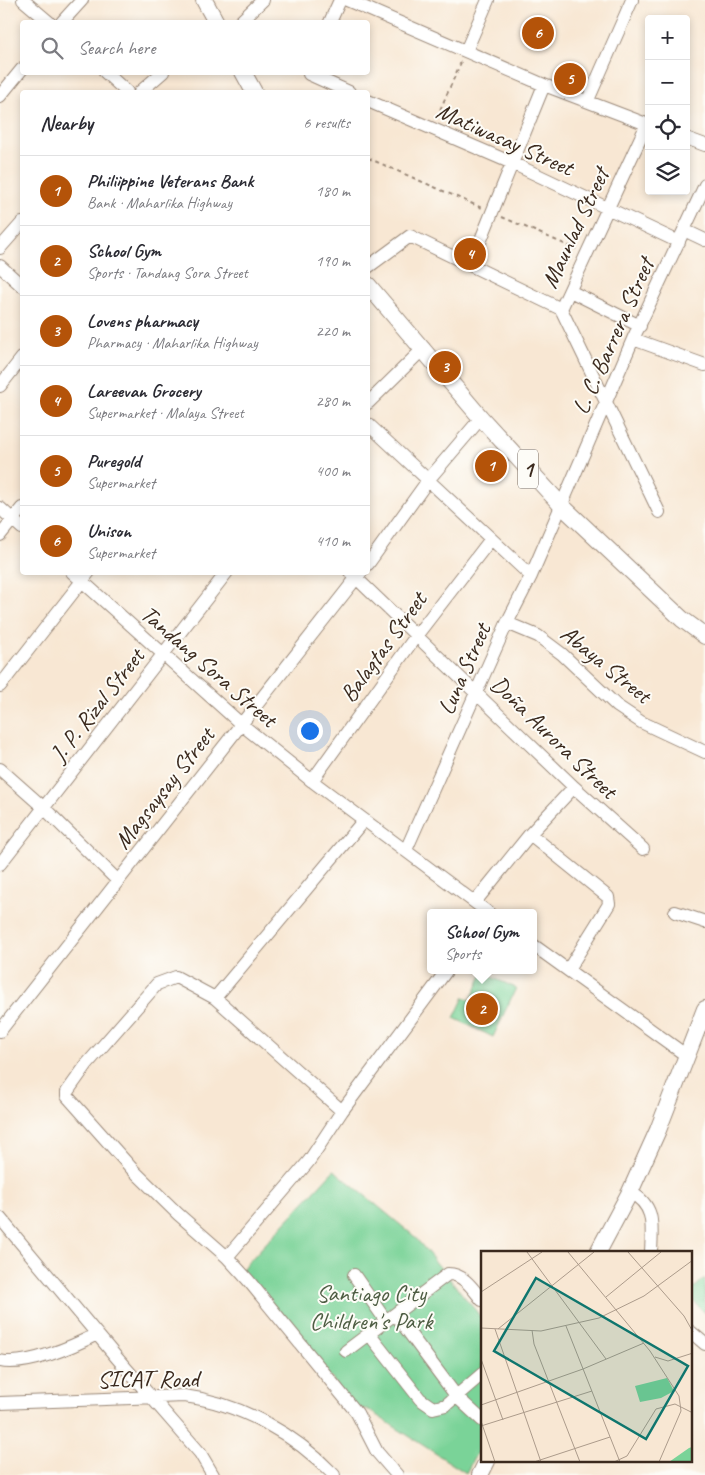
<!DOCTYPE html>
<html lang="en">
<head>
<meta charset="utf-8">
<style>
	:root { --surface:#fff; --page:#f7f7f7; --text:#2b2b33; --muted:#7c7c81; --line:#e1e1e2; --accent:#b45309 }
	body { margin:0; font-family:Caveat,sans-serif; background:var(--page); color:var(--text) }
	.controls { position:absolute; right:15px; top:15px; display:grid; overflow:hidden; border-radius:5px; box-shadow:0 2px 8px #0003 }
	.controls button { width:45px; height:45px; display:grid; place-items:center; padding:0; border:0; border-bottom:1px solid var(--line); background:var(--surface); color:var(--text); font:25px sans-serif }
	.you { position:absolute; left:309px; top:730px; width:18px; height:18px; margin:-12px; border:4px solid #fff; border-radius:50%; background:#1a73e8; box-shadow:0 0 0 8px #1a73e833 }
	.badge { display:grid; place-items:center; width:32px; height:32px; border-radius:50%; background:var(--accent); color:#fff; font-size:16px; font-weight:700 }
	.pin { position:absolute; translate:-50% -50%; border:2px solid #fff; box-shadow:0 1px 5px #0006 }
	.popup { position:absolute; left:427px; top:909px; width:110px; height:65px; box-sizing:border-box; display:grid; place-content:center; border-radius:5px; background:var(--surface); filter:drop-shadow(0 1px 4px #0005); font-size:16px; white-space:nowrap; color:var(--muted) }
	.popup b { font-size:19px; color:var(--text) }
	.popup::after { content:''; position:absolute; left:50%; top:100%; margin-left:-10px; border:10px solid transparent; border-top-color:var(--surface) }
	.list { margin:0; padding:0; list-style:none }
	h2 { display:flex; justify-content:space-between; align-items:center; height:65px; margin:0; padding:0 20px; font-size:21px }
	h2 small { font-size:16px; font-weight:400; color:var(--muted) }
	.list li { display:grid; grid-template-columns:32px 1fr auto; gap:15px; align-items:center; box-sizing:border-box; height:70px; padding:0 20px; border-top:1px solid var(--line) }
	.list b { display:block; font-size:19px; white-space:nowrap }
	.list p { margin:0; font-size:16px; white-space:nowrap; color:var(--muted) }
	.list em { font-size:16px; font-style:normal; color:var(--muted) }
	.icon { flex:none; width:28px; height:28px; fill:none; stroke:currentColor; stroke-width:2; stroke-linecap:round; stroke-linejoin:round }
	.map { position:relative; flex:none; width:705px; height:1475px; overflow:hidden }
	.search { position:absolute; background:var(--surface); box-shadow:0 2px 8px #0003; left:20px; top:20px; width:350px; height:55px; display:flex; align-items:center; gap:12px; box-sizing:border-box; padding:0 18px; border-radius:5px; color:var(--muted); font-size:19px }
	.panel { position:absolute; background:var(--surface); box-shadow:0 2px 8px #0003; left:20px; top:90px; width:350px; height:485px; border-radius:5px }
	.map>svg:first-child { display:block }
	.green { fill:#7ad398; stroke:#5a7e5b }
	.lines { fill:none; stroke-linecap:round; stroke-linejoin:round }
	.minor-casing { stroke:#9a8878; stroke-width:14 }
	.major-casing { stroke:#9a8878; stroke-width:18 }
	.path { stroke:#9a8878; stroke-width:2; stroke-dasharray:4 4; stroke-linecap:butt }
	.minor { stroke:#fff; stroke-width:12 }
	.major { stroke:#fff; stroke-width:16 }
	.labels { text-anchor:middle; stroke-width:4; stroke-linejoin:round; paint-order:stroke }
	.shield { fill:#fdfcf7; stroke:#75695f; stroke-width:1 }
	.shield-label { font-size:22px; font-weight:bold; fill:#3b2a1e }
	.street-label { font-size:24px; fill:#3b2a1e; stroke:#fdfcf7 }
	.park-label { font-size:24px; fill:#4e5d43; stroke:#fdfcf7 }
	.inset-road { fill:none; stroke:#ac9b8b; stroke-width:1 }
	.view { fill:#0f766e; fill-opacity:0.15; stroke:#0f766e; stroke-width:2.5 }
	.inset-edge { fill:none; stroke:#3b2a1e; stroke-width:2.5 }
</style>
</head>
<body>
<div class="map">
<svg width="705" height="1475" viewBox="0 0 705 1475">
	<rect width="100%" height="100%" fill="#fdfcf7"/>
	<filter id="ink" filterUnits="userSpaceOnUse"><feTurbulence type="fractalNoise" baseFrequency=".02" numOctaves="2"/><feDisplacementMap in="SourceGraphic" scale="10" xChannelSelector="R" yChannelSelector="G"/><feConvolveMatrix kernelMatrix="1 2 1 2 8 2 1 2 1" color-interpolation-filters="sRGB"/></filter>
	<filter id="wash" filterUnits="userSpaceOnUse"><feTurbulence type="fractalNoise" baseFrequency=".0096" numOctaves="4" result="noise"/><feDisplacementMap in="SourceGraphic" scale="20" xChannelSelector="R" yChannelSelector="G"/><feGaussianBlur stdDeviation="1.12" result="paint"/><feColorMatrix in="noise" values="0 0 0 0 0 0 0 0 0 0 0 0 0 0 0 0 0 1.4 0 .05"/><feComposite in="paint" operator="in"/></filter>
	<g filter="url(#wash)">
		<rect width="100%" height="100%" fill="#f8e7d3"/>
		<!-- green -->
		<path class="green" d="M483,973L516,988L493,1037L454,1018L464,997L471,1000Z
			M334,1170L414,1236L482,1318V1443L466,1473L367,1409H357L241,1270Z
			M705,1278V1313L691,1299V1291Z"/>
	</g>
	<g filter="url(#ink)">
		<g class="lines">
			<defs>
				<path id="minor" d="M23,0L49,22
					M347,0L544,85L649,125
					M62,22L82,0
					M240,22L263,0
					M330,22L340,0
					M466,51L488,0
					M105,72L127,92
					M309,72V74L349,92
					M140,92L163,72
					M0,96L22,69
					M588,100L632,0
					M368,101L512,163L679,242
					M647,124L561,309L659,512
					M686,138L705,145
					M684,230L705,240
					M0,248L22,223
					M471,264L544,85
					M0,266L22,286
					M368,267L410,236L561,309
					M570,291L640,326
					M633,339L705,365
					M0,386L22,358
					M368,403L424,348
					M368,424L531,576
					M0,508L22,528
					M0,535L22,508
					M368,564L429,479L481,418
					M72,572L241,724L312,781L489,913
					M350,572L574,787L643,849
					M507,623L538,636L562,654L617,706L641,722L705,752
					M0,686L89,572
					M0,769L44,808L118,881
					M312,781L416,636L491,539
					M364,820L215,998L176,977L157,984L87,1064L67,1092V1096L133,1170L178,1214L227,1257L248,1280L357,1413L377,1452L397,1475
					M530,834L608,897L609,904L606,909L568,970
					M406,850L507,623L531,576L633,339L705,185
					M0,864L227,572
					M475,902L530,834L574,787
					M675,912L705,922
					M533,945L687,1056
					M215,998L342,1111L309,1161L227,1257
					M0,1031L361,572
					M342,1111L447,970
					M630,1192C656,1206 652,1226 651,1252
					M0,1218L117,1358L200,1453L213,1475
					M354,1275L386,1321
					M395,1314L457,1397L482,1420
					M691,1332L705,1344
					M369,1334L420,1399L433,1408L446,1405L482,1374
					M346,1351L448,1274C464,1274 473,1289 482,1300
					M0,1361C26,1367 74,1346 97,1334
					M0,1403L184,1396C240,1403 295,1434 334,1475"/>
				<path id="major" d="M204,0L216,22
					M243,72L254,92
					M368,285L481,418L562,506L682,619L705,636
					M598,1252L630,1192L658,1130L705,1009
					M480,1475L487,1461"/>
			</defs>
			<!-- minor casing -->
			<use href="#minor" class="minor-casing"/>
			<!-- major casing -->
			<use href="#major" class="major-casing"/>
			<!-- path -->
			<path class="path" d="M437,117L461,62
				M368,158L482,208
				M502,217L576,249"/>
			<!-- minor -->
			<use href="#minor" class="minor"/>
			<!-- major -->
			<use href="#major" class="major"/>
		</g>
	</g>
	<g class="labels">
		<!-- shield labels -->
		<rect class="shield" x="518" y="449.5" width="20" height="39" rx="4"/>
		<g class="shield-label">
			<text x="528" y="477">1</text>
		</g>
		<!-- street labels -->
		<g class="street-label">
			<text transform="translate(505 139) rotate(24)" y="8">Matiwasay Street</text>
			<text transform="translate(575 228) rotate(-65)" y="8">Maunlad Street</text>
			<text transform="translate(613 336) rotate(-66)" y="8">L. C. Barrera Street</text>
			<text transform="translate(383 647) rotate(-54)" y="8">Balagtas Street</text>
			<text transform="translate(606 664) rotate(39)" y="8">Abaya Street</text>
			<text transform="translate(209 666) rotate(41)" y="8">Tandang Sora Street</text>
			<text transform="translate(464 669) rotate(-66)" y="8">Luna Street</text>
			<text transform="translate(97 705) rotate(-52)" y="8">J. P. Rizal Street</text>
			<text transform="translate(554 737) rotate(44)" y="8">Doña Aurora Street</text>
			<text transform="translate(164 788) rotate(-52)" y="8">Magsaysay Street</text>
			<text x="148" y="1387">SICAT Road</text>
		</g>
		<!-- park labels -->
		<g class="park-label">
			<text x="371" y="1301">Santiago City<tspan x="371" dy="28">Children's Park</tspan></text>
		</g>
	</g>
	<!-- overview -->
	<g transform="translate(481 1251)">
		<rect width="211" height="211" fill="#f8e7d3"/>
		<path d="M186,127L193,140L180,147L159,151L154,135ZM211,196V211H188L208,197Z" fill="#7ad398"/>
		<path class="inset-road" d="M46,1L125,108M87,1L169,100L198,145L200,160L178,211M147,1L203,65L212,81M0,41L61,1M125,46L180,1M85,75L139,211M0,77L60,80L118,67L163,45L212,9M14,78L60,211M17,78L113,1M51,79L53,93L99,211M174,106L187,110L212,102M0,108L22,169M0,154L102,118L163,92M0,170L14,211M0,175L111,140M53,211L129,186M133,211L146,205L175,158L194,153L212,162"/>
		<path class="view" d="M55,27L207,115L165,188L13,100Z"/>
		<rect width="211" height="211" class="inset-edge"/>
	</g>
</svg>
<div class="controls">
<button>+</button>
<button>−</button>
<button><svg class="icon" aria-label="locate" viewBox="0 0 24 24"><circle cx="12" cy="12" r="6"/><path d="M12 2v4M12 18v4M2 12h4M18 12h4"/></svg></button>
<button><svg class="icon" aria-label="layers" viewBox="0 0 24 24"><path d="M12 4l9 5-9 5-9-5zM3 14l9 5 9-5"/></svg></button>
</div>
<div class="you"></div>
<div class="pin badge" style="left:491px;top:466px">1</div>
<div class="pin badge" style="left:482px;top:1009px">2</div>
<div class="popup"><b>School Gym</b>Sports</div>
<div class="pin badge" style="left:445px;top:367px">3</div>
<div class="pin badge" style="left:470px;top:254px">4</div>
<div class="pin badge" style="left:570px;top:79px">5</div>
<div class="pin badge" style="left:538px;top:33px">6</div>
<div class="search"><svg class="icon" aria-label="search" viewBox="0 0 24 24"><circle cx="10" cy="10" r="6"/><path d="M15 15l6 6"/></svg>Search here</div>
<section class="panel">
<h2>Nearby<small>6 results</small></h2>
<ul class="list">
<li><span class="badge">1</span><div><b>Philiippine Veterans Bank</b><p>Bank · Maharlika Highway</p></div><em>180 m</em></li>
<li><span class="badge">2</span><div><b>School Gym</b><p>Sports · Tandang Sora Street</p></div><em>190 m</em></li>
<li><span class="badge">3</span><div><b>Lovens pharmacy</b><p>Pharmacy · Maharlika Highway</p></div><em>220 m</em></li>
<li><span class="badge">4</span><div><b>Lareevan Grocery</b><p>Supermarket · Malaya Street</p></div><em>280 m</em></li>
<li><span class="badge">5</span><div><b>Puregold</b><p>Supermarket</p></div><em>400 m</em></li>
<li><span class="badge">6</span><div><b>Unison</b><p>Supermarket</p></div><em>410 m</em></li>
</ul>
</section>
</div>
</body>
</html>
